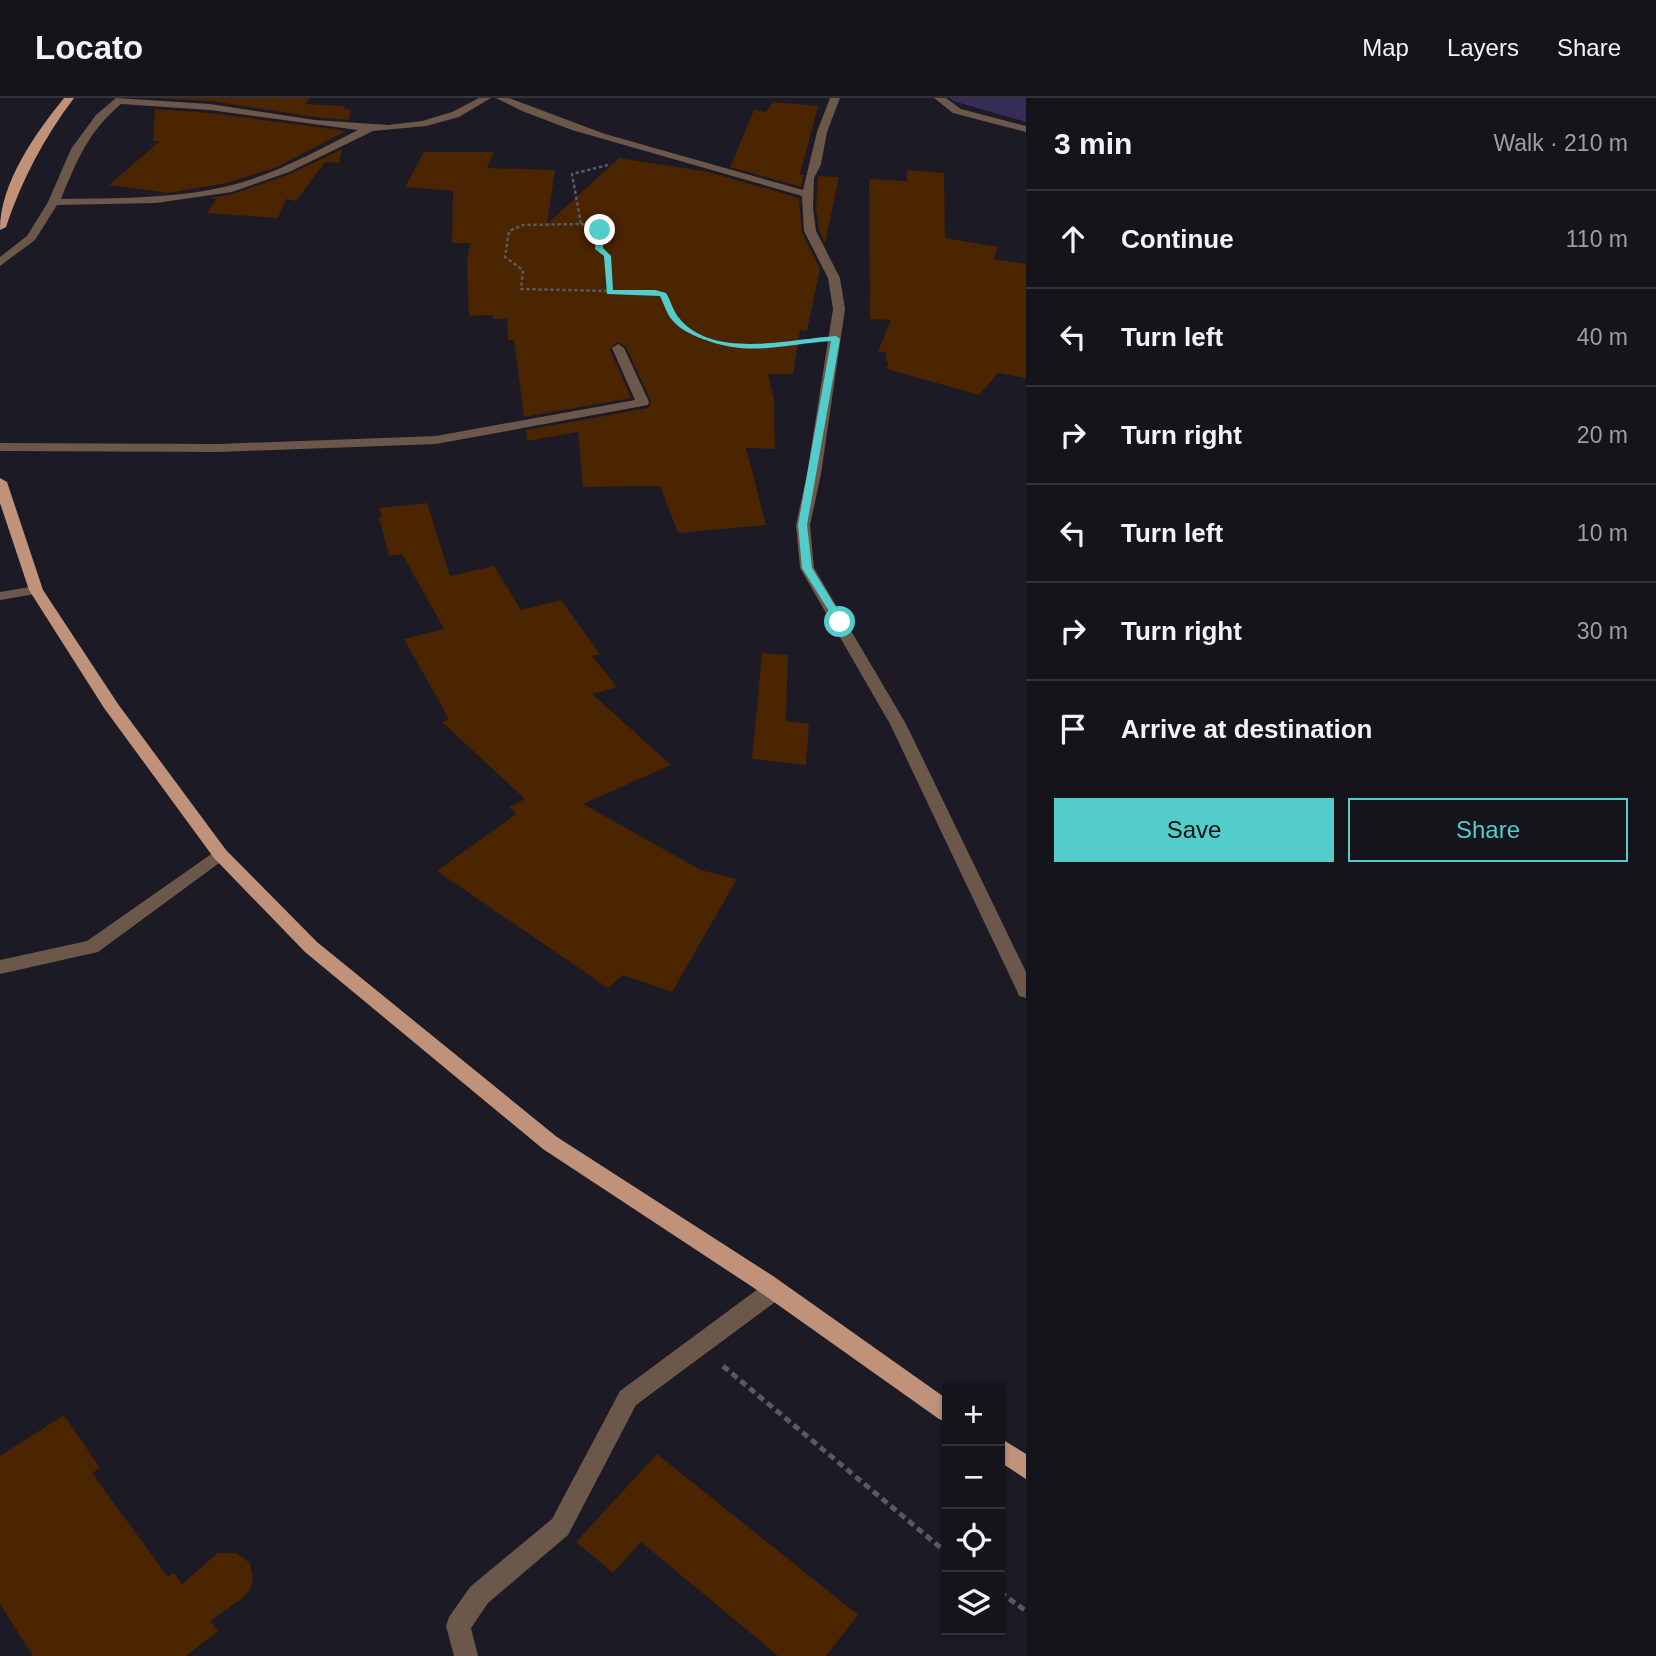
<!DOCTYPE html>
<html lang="en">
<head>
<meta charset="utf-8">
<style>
	:root { --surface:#15141b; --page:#222128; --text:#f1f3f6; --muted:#9d9ea3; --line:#34333a; --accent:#52cdcc }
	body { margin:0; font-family:Helvetica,sans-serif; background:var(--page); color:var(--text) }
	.controls { position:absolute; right:21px; bottom:21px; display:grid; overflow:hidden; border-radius:0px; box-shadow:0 2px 5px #0004 }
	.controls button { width:63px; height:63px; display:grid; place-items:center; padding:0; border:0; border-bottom:2px solid var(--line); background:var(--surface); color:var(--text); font:35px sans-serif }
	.stop { position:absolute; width:21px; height:21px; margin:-16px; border:5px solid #52cdcc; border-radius:50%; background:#fff }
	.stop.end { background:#52cdcc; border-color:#fff; box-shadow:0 2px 7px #0008 }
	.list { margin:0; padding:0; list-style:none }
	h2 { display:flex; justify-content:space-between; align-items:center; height:91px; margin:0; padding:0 28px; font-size:30px }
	h2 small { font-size:23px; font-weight:400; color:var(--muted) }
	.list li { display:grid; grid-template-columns:46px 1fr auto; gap:21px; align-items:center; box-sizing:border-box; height:98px; padding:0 28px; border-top:2px solid var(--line) }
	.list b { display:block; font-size:26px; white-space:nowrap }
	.list em { font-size:23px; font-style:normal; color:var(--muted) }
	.actions { display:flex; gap:14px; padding:21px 28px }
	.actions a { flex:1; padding:16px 0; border:2px solid var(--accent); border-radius:0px; text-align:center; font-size:24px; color:var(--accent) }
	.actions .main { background:var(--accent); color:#111 }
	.icon { flex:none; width:38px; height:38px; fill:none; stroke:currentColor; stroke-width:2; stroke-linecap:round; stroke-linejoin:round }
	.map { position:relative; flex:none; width:1026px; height:1558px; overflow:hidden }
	header { display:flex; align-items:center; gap:42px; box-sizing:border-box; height:98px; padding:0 35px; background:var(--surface); border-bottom:2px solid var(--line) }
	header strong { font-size:33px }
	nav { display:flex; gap:38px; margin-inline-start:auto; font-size:24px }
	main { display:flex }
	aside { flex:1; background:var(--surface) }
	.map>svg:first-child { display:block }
	.green { fill:#362c58 }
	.building { fill:#4b2400 }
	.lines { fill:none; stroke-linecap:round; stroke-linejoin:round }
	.path-far1 { stroke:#5a5861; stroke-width:2.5; stroke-dasharray:3.5 2.5; stroke-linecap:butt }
	.path { stroke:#5a5861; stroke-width:5; stroke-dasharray:7 4.5; stroke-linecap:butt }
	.minor { fill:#6c574b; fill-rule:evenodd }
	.major { fill:#bf9279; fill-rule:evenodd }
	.route { fill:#52cdcc }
</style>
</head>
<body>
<header>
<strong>Locato</strong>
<nav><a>Map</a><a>Layers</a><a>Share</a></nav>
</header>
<main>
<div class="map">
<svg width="1026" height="1558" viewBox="0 0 1026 1558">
	<rect width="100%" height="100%" fill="#1c1a24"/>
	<!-- green -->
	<path class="green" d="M950,0H1026V24L953,3Z"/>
	<!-- building -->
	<path class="building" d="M157,0H310L305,6L345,8L344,11L351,12L349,22L315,19L210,3Z
		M773,4L818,8L800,77H804L801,89L730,69L754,12L766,14Z
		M155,11L210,15L346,33L277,69L227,85L168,95L109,87L160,43H153Z
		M342,51L339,65L325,64L296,103L286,101L278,120L207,115L216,101L209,100L233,96L290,76Z
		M424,54H494L487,70L555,72L547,126L619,60L709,74L799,100L802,134L820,171L807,233L800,232L793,276H768L774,302L775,351L746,350L766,427L678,435L660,388L583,389L578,334L527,343L526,332L648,310L651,303L626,249L617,244L610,251L631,300L524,319L514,242H508L507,221H493V217L469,218L467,164L470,145H452L453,93L405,89Z
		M907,72L944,75L945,140L998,149L994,161L1026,166V280L998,275L979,297L887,271L888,263H885L887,255L878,253L891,222L870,221L869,81L907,83Z
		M818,78L839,79L825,146L819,132L816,110Z
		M427,405L450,478L494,468L521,512L561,502L600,556L592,558L617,589L592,596L671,667L583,706L701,772L737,781L672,894L623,877L608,890L437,773L516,716L509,709L525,701L442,624L449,621L404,541L444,531L402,456L389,458L379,419H382L379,410Z
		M762,555L788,557L786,623L809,626L806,667L752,661Z
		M64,1317L100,1370L92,1375L168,1479L174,1475L182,1486L218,1455H236L250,1465L253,1482L250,1491L244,1499L210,1523L218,1533L186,1558H33L0,1506V1358Z
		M657,1356L858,1517L826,1558H778L641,1444L613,1475L576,1444Z"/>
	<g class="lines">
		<!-- path-far1 -->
		<path class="path-far1" d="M608,67L572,76L581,126L523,127L509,133L505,159L523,172L521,191L655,194L664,197C668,205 671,215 677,221C709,258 765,248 807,242
			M581,126L596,128L600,132L599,151L608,157L609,194"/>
		<!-- path -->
		<path class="path" d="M723,1268L947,1455
			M1000,1494L1026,1513"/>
		<!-- minor -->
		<path class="minor" d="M116,0L210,6L315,22L388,27L422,23L452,14L479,0H491L459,19L426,28L373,33L289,74L232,94L156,105L57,107L35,142L0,168V159L27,138L48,104L71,51L96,17ZM121,6L210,12L358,32C316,53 274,77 228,88C174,101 117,100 61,101C77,62 88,34 121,6Z
			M496,0H509L605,36L803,92L817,34L830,0H840L827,34L821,66L814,80L813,110L816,133L840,180L845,211L821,376L810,427L814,470L906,626L1026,874V900L1019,898L1017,893L890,626L800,470L796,427L807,376L833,211L828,180L804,133L802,98L572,32L522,13Z
			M934,0H946L961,11L1026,28V34L953,15Z
			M618,246L624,250L649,304L648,307L436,346L218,354L0,353V345L218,346L436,338L635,302L612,250Z
			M36,488L41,489L43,492L41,495L0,502V494Z
			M220,750L229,756L226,760L98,854L0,876V862L87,843Z
			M774,1183L782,1185L785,1192L782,1199L636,1307L568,1437L488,1505L471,1530L478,1558H454L446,1528L449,1519L470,1489L552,1421L620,1293L766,1185Z"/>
		<!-- major -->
		<path class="major" d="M64,0H74C44,40 22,81 6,129L0,132C0,85 35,36 64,0Z
			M0,380L7,384L43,492L118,606L226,752L317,844L557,1039L773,1178L947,1301V1324L939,1321L757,1192L543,1051L305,854L214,760L104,610L29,492L0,405Z
			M1000,1340L1026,1356V1381L1000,1364Z"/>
	</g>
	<!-- route -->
	<path class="route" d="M597,130L603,132V150L611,158L613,192H655L666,195C671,203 673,213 679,220C713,262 789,241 836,238L840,241L807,427L812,470L845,524L844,526H837L802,470L798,427L831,243C785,246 751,259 706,242C694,238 682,233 673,223C667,217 664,206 660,198L607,196L604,158L595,151Z"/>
</svg>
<div class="controls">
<button>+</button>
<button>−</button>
<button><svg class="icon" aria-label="locate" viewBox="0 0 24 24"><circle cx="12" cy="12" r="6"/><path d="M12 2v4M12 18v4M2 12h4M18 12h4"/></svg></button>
<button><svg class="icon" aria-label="layers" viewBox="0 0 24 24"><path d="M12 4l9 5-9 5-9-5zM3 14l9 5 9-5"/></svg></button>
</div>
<div class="stop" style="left:840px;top:524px"></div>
<div class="stop end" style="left:600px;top:132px"></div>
</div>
<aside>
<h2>3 min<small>Walk · 210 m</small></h2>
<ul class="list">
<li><svg class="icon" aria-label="ahead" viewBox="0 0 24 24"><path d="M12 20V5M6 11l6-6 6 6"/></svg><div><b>Continue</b></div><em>110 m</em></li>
<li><svg class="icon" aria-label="left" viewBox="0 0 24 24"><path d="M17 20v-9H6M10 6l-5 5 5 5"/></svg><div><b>Turn left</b></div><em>40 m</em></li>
<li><svg class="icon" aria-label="right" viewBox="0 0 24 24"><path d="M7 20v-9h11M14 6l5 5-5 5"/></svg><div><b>Turn right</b></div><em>20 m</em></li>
<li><svg class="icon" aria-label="left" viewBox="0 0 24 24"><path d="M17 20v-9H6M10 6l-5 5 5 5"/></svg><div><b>Turn left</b></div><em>10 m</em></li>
<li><svg class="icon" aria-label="right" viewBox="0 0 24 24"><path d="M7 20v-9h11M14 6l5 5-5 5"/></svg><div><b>Turn right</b></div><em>30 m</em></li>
<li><svg class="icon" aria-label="arrive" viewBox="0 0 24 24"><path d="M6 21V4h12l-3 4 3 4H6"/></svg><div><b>Arrive at destination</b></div></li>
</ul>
<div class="actions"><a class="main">Save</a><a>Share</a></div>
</aside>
</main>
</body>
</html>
